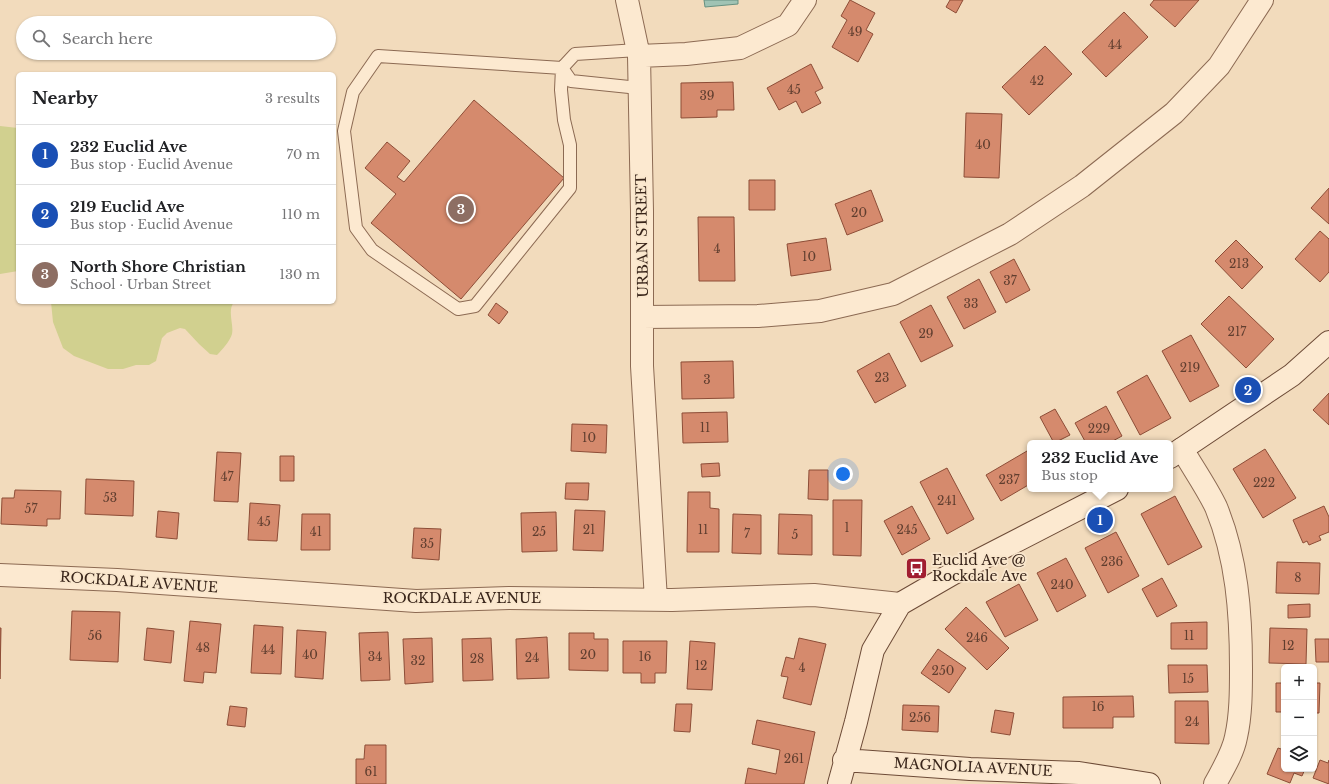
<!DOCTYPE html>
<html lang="en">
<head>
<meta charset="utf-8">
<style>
	:root { --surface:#fff; --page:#f2f2f2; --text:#202124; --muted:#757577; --line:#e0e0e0; --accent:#a11d30 }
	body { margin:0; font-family:"Libre Baskerville",serif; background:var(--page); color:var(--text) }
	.controls { position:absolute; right:12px; bottom:12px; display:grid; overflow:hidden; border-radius:6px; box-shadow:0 1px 3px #0004 }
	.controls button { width:36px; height:36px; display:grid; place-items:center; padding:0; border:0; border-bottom:1px solid var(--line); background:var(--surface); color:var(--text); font:20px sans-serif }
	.you { position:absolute; left:843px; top:474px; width:14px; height:14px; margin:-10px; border:3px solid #fff; border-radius:50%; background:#1a73e8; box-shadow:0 0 0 6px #1a73e833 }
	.badge { display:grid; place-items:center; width:26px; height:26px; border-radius:50%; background:var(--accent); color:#fff; font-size:13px; font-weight:700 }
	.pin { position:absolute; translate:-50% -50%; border:2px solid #fff; box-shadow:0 1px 4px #0006 }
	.popup { position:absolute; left:1027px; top:440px; width:146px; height:52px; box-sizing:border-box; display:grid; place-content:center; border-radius:6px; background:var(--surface); filter:drop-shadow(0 1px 3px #0005); font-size:13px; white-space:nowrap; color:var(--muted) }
	.popup b { font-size:15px; color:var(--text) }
	.popup::after { content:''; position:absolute; left:50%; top:100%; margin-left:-8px; border:8px solid transparent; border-top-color:var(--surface) }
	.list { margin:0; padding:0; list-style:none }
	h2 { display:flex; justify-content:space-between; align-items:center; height:52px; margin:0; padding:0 16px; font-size:17px }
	h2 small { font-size:13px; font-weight:400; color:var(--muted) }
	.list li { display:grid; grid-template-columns:26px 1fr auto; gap:12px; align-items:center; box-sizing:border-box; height:60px; padding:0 16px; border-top:1px solid var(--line) }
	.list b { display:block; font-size:15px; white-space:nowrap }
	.list p { margin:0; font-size:13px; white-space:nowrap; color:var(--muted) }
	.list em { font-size:13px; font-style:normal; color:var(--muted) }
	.icon { flex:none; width:22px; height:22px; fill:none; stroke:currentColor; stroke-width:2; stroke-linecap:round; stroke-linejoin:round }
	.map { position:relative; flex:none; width:1329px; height:784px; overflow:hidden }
	.search { position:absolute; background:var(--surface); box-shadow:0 1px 3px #0004; left:16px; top:16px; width:320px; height:44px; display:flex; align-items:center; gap:10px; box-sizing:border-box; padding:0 14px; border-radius:22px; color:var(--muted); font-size:15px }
	.panel { position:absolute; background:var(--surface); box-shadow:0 1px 3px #0004; left:16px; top:72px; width:320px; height:232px; border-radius:6px }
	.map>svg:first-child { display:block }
	.green { fill:#d1d08f }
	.water { fill:#a0c3b4; stroke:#679181 }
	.building { fill:#d58a6d; stroke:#8d4d37 }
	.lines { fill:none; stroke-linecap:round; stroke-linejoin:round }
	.lane-casing { stroke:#8c6a53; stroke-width:14 }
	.street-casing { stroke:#8c6a53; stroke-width:24 }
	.secondary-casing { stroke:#6d4b37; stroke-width:24 }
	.lane { stroke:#fce9d0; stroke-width:12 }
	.street { stroke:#fce9d0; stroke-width:22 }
	.secondary { stroke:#fce9d0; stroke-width:22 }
	.labels { text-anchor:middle; stroke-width:3.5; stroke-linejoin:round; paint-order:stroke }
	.number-label { font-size:12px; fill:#603e2f }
	.street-label { font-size:14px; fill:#39251a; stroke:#f9e6cc }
	.poi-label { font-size:14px; fill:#39251a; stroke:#f9e6cc; text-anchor:start }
</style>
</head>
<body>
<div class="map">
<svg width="1329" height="784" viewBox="0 0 1329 784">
	<rect width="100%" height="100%" fill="#f2dbbc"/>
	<!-- green -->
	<path class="green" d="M0,126L18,128V271L0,274Z
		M51,302H234C227,311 234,324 232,334C230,341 222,350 217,355L210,354L199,344L185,329L180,328L167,333L162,338L156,361L149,365H136L123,369H108L74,356L63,348L53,322Z"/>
	<!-- water -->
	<path class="water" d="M704,0H738V4L705,7Z"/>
	<!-- building -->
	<path class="building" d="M850,0L875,13L866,30L873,34L858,62L832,47L847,20L841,16Z
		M950,0H963L956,13L946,7Z
		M1154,0H1199L1175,27L1150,5Z
		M1124,12L1148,37L1106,77L1082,52Z
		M1045,46L1072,74L1029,115L1002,87Z
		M811,64L823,88L815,92L821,103L802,113L796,101L779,110L767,88Z
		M733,82L734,110H717V117L681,118V83Z
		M474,100L564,178L461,299L371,223L396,194L365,168L387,142L410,161L397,177L404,182Z
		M966,113L1002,114L999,178L964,177Z
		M749,180H775V210H749Z
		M1329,188V224L1311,208Z
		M871,190L883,221L847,235L835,204Z
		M698,217H734L735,281H699Z
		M1320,231L1329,239V272L1320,282L1295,259Z
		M826,238L831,270L791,276L787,244Z
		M1236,240L1263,267L1242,289L1215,261Z
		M1014,259L1030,290L1006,303L990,272Z
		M979,279L996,312L964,329L947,297Z
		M1229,296L1274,339L1246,368L1201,324Z
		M496,303L508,312L499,324L488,315Z
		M931,305L953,346L921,362L900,322Z
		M1191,335L1219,386L1190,402L1162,351Z
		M889,353L906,386L875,403L857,371Z
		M733,361L734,398L682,399L681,362Z
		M1147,375L1171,418L1140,435L1117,392Z
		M1329,393V425L1313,410Z
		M1106,406L1122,436L1109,443H1086L1075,423Z
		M1055,409L1070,435L1054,443L1040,417Z
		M727,412L728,442L683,443L682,413Z
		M572,424L607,425L606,453L571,451Z
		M1265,449L1296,498L1263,518L1233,469Z
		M1027,451L1030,456V484L1001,501L986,475Z
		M217,452L241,453L238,502L214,501Z
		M280,456H294V481H280Z
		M719,463L720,476L702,477L701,464Z
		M947,468L974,519L947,534L920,482Z
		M809,470H828V500L808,499Z
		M86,479L134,481L133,516L85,514Z
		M566,483H589L588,500L565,499Z
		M15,490L61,491L60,519H47V526L1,524L2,498H14Z
		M688,492H710V508L719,509V552H687Z
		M1175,496L1202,547L1168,565L1141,514Z
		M833,500H862L861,556L833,555Z
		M250,503L280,505L277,541L248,540Z
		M912,506L930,539L902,555L884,521Z
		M1324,506L1329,517V532L1319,536L1321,540L1309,545L1307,541L1303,543L1293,520Z
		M575,510L605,511L603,551L573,550Z
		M158,511L179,513L177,539L156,537Z
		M556,512L557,551L522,552L521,513Z
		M302,514H330V550H301Z
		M733,514L761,515V554L732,553Z
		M779,514L812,515V555L778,554Z
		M414,528L441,529L439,560L412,558Z
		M1116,532L1139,576L1108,593L1085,548Z
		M1066,558L1086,596L1057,612L1037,573Z
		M1277,562L1320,563L1319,594L1276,593Z
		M1162,578L1177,606L1157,617L1142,589Z
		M1019,584L1038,620L1005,637L986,602Z
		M1310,604V617L1288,618V605Z
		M966,607L1009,648L987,670L945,629Z
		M72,611L120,612L118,662L70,660Z
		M190,621L221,624L216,673L204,672L203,683L184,681Z
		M1207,622V649H1171V623Z
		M254,625L283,627L281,674L251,673Z
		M0,628H1L0,679Z
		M147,628L174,631L171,663L144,660Z
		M1270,628L1307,629L1306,664L1269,663Z
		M297,630L326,632L323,679L295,677Z
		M388,632L390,680L361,681L359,633Z
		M569,633H594V639H608V671L569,670Z
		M547,637L549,678L517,679L516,639Z
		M432,638L433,682L405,684L403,639Z
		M491,638L493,680L463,681L462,639Z
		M799,638L826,644L811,705L783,698L788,677L781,676L786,657L794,659Z
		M1315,639H1329V662H1316Z
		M623,641H667L666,673H655V683H641V673H623Z
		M690,641L715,643L712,690L687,689Z
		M938,649L966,668L949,693L921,673Z
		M1168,665H1207L1208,692L1169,693Z
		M1276,683H1284V712H1276Z
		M1314,683H1320L1319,713H1314Z
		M1133,696L1134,717H1113V728H1063V697Z
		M1175,701H1208L1209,744L1175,743Z
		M676,704H692L690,732L674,731Z
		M903,705L939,706L938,732L902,730Z
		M230,706L247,708L245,727L227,725Z
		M995,710L1014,713L1010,735L991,732Z
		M757,720L815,732L804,784H745L748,768L776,774L780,750L752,744Z
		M365,745H386V784H356V759H364Z
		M1278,748L1284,750V769H1305L1302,776L1294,773L1290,783L1267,774Z
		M1320,760L1328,763L1329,760V784L1313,778Z"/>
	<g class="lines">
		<defs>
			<path id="lane" d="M562,68L378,56L353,92L344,131L356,228L372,250L458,309L475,306L570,188V145L564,120L561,90L562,68L575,54L638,50
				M562,68L571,81L639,88"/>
			<path id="street" d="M627,0L639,56
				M642,317L758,316L820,311L893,294L1010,234L1082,186L1174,113L1219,66L1262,0
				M1182,449C1193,468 1207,488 1216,507C1237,558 1241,613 1241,668C1241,690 1241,715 1236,737C1233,753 1223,769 1215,784
				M0,575L117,580L416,601L509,598L672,600L814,595L900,604
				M656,600L642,366V211L639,56L686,54L740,48L788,25L805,0"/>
			<path id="secondary" d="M1170,457L1292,375L1329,342
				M844,760L970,769L1079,773L1149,784
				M839,784L856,722L873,650L900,604L952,574L1117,489"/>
		</defs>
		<!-- lane casing -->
		<use href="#lane" class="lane-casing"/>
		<!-- street casing -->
		<use href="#street" class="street-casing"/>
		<!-- secondary casing -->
		<use href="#secondary" class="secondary-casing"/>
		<!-- lane -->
		<use href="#lane" class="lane"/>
		<!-- street -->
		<use href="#street" class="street"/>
		<!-- secondary -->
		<use href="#secondary" class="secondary"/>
	</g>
	<!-- icons -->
	<defs>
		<symbol id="bus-square" viewBox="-11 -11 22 22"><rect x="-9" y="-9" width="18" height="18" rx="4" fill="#a11d30" stroke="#f9e6cc"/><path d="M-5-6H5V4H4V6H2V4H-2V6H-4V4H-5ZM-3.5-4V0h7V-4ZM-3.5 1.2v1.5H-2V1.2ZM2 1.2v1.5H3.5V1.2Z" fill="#fff"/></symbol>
	</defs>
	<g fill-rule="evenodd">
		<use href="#bus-square" x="904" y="556" width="25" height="25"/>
	</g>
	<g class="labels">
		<!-- number labels -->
		<g class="number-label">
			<text x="855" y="36">49</text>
			<text x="1115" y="49">44</text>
			<text x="1037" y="85">42</text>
			<text x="794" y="94">45</text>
			<text x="707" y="100">39</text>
			<text x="983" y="149">40</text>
			<text x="859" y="217">20</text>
			<text x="717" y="253">4</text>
			<text x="809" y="261">10</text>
			<text x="1239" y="268">213</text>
			<text x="1010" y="285">37</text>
			<text x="971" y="308">33</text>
			<text x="1237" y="336">217</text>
			<text x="926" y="338">29</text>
			<text x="1190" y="372">219</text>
			<text x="882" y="382">23</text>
			<text x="707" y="384">3</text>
			<text x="705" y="432">11</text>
			<text x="1099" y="433">229</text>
			<text x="589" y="442">10</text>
			<text x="227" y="481">47</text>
			<text x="1009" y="484">237</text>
			<text x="1264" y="487">222</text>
			<text x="110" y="502">53</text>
			<text x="947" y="505">241</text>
			<text x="31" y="513">57</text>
			<text x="264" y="526">45</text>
			<text x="847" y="532">1</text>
			<text x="589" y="534">21</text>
			<text x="703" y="534">11</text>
			<text x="907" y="534">245</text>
			<text x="316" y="536">41</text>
			<text x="539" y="536">25</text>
			<text x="747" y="538">7</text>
			<text x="795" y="539">5</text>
			<text x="427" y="548">35</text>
			<text x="1112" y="566">236</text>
			<text x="1298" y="582">8</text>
			<text x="1062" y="589">240</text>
			<text x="95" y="640">56</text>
			<text x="1189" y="640">11</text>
			<text x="977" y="642">246</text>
			<text x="1288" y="650">12</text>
			<text x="203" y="652">48</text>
			<text x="268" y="654">44</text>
			<text x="310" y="659">40</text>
			<text x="588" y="659">20</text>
			<text x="375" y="661">34</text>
			<text x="645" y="661">16</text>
			<text x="532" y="662">24</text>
			<text x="477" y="663">28</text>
			<text x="418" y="665">32</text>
			<text x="701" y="670">12</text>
			<text x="802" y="672">4</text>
			<text x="943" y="675">250</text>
			<text x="1188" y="683">15</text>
			<text x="1098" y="711">16</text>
			<text x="920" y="722">256</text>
			<text x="1192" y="726">24</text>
			<text x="794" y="763">261</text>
			<text x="371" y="776">61</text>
		</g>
		<!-- street labels -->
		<g class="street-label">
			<text transform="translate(642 236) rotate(-91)" y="5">URBAN STREET</text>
			<text transform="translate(139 582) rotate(4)" y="5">ROCKDALE AVENUE</text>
			<text x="462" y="603">ROCKDALE AVENUE</text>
			<text transform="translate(973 767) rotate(3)" y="5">MAGNOLIA AVENUE</text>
		</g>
		<!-- poi labels -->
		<g class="poi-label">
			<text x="932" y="565">Euclid Ave @<tspan x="932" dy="16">Rockdale Ave</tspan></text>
		</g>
	</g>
</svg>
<div class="controls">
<button>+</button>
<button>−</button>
<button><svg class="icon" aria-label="layers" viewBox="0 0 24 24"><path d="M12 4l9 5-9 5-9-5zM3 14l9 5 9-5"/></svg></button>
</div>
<div class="you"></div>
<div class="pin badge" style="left:1100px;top:520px;background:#1a4fb4">1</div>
<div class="popup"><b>232 Euclid Ave</b>Bus stop</div>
<div class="pin badge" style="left:1248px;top:390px;background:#1a4fb4">2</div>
<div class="pin badge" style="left:461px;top:209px;background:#8d6e63">3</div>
<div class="search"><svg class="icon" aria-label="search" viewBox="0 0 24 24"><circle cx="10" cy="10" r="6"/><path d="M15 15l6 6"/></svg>Search here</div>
<section class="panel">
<h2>Nearby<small>3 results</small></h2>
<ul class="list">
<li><span class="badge" style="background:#1a4fb4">1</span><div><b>232 Euclid Ave</b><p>Bus stop · Euclid Avenue</p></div><em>70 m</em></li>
<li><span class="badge" style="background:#1a4fb4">2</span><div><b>219 Euclid Ave</b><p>Bus stop · Euclid Avenue</p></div><em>110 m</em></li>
<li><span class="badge" style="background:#8d6e63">3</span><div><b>North Shore Christian</b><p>School · Urban Street</p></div><em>130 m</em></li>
</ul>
</section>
</div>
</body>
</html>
